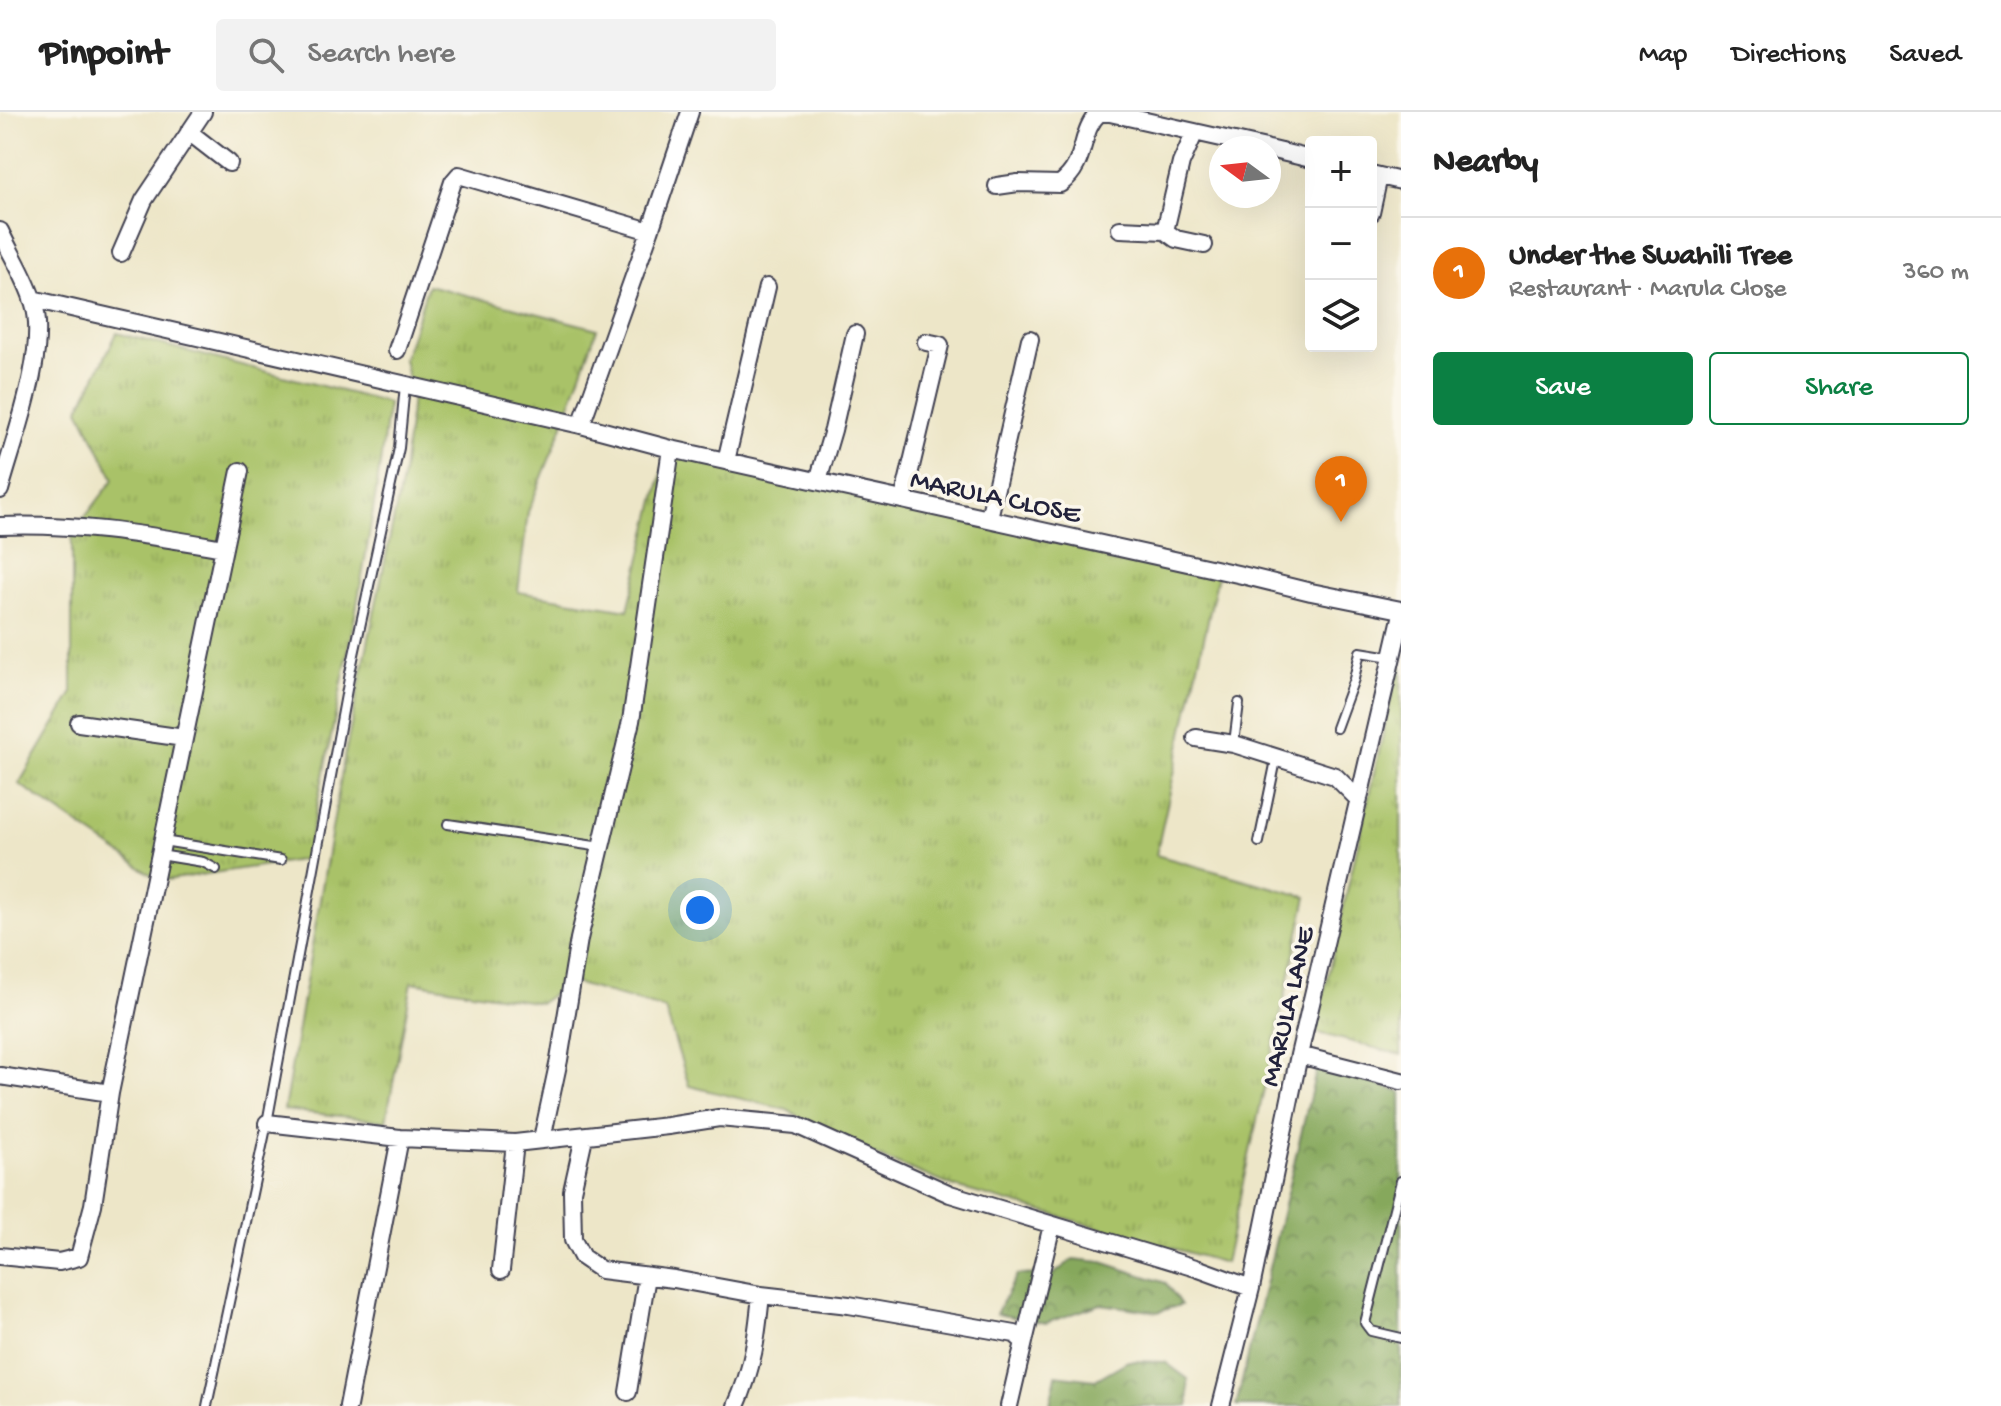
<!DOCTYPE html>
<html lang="en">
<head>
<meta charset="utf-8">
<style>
	:root { --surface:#fff; --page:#f2f2f2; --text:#222; --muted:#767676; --line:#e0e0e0; --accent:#0b8043 }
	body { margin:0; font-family:"Gochi Hand",sans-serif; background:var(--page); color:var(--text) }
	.controls { position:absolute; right:24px; top:24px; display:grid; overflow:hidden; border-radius:8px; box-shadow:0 8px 32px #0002 }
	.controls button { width:72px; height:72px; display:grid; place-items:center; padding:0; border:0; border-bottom:2px solid var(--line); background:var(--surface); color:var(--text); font:40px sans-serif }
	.compass { position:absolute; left:1209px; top:24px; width:72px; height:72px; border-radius:50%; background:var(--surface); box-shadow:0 8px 32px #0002; rotate:285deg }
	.you { position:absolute; left:700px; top:798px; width:28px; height:28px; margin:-20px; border:6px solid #fff; border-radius:50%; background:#1a73e8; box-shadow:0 0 0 12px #1a73e833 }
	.badge { display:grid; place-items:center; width:52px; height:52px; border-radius:50%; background:var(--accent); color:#fff; font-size:26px; font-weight:700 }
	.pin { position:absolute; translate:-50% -66px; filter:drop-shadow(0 2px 4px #0008) }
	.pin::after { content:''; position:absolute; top:42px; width:28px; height:24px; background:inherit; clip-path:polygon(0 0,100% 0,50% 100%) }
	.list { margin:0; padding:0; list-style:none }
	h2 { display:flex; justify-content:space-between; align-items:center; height:104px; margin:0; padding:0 32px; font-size:34px }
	h2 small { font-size:26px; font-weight:400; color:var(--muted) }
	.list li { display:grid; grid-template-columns:52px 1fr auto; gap:24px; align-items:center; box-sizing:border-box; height:112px; padding:0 32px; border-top:2px solid var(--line) }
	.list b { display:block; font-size:30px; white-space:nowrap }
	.list p { margin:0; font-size:26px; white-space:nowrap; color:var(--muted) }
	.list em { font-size:26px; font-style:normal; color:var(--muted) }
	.actions { display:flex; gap:16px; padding:24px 32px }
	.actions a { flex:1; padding:18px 0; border:2px solid var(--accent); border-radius:8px; text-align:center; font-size:28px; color:var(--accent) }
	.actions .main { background:var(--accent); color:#fff }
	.icon { flex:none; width:44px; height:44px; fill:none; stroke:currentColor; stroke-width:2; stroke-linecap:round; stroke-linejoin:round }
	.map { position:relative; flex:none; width:1401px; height:1294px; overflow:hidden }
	header { display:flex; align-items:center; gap:48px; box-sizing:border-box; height:112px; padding:0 40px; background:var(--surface); border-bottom:2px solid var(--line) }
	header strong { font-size:38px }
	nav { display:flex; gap:44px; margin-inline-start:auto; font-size:28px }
	.search { width:560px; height:72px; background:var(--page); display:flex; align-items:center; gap:20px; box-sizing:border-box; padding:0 28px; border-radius:8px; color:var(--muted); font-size:30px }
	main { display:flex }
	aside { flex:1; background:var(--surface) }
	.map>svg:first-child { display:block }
	.grass { fill:url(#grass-tufts); stroke:#667251; stroke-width:2 }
	.forest { fill:url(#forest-crowns); stroke:#54654c; stroke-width:2 }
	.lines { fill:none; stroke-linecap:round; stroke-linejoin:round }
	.service-casing { stroke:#403f50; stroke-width:12 }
	.minor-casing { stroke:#403f50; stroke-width:20 }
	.service { stroke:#fff; stroke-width:8 }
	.minor { stroke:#fff; stroke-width:16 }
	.labels { text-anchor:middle; stroke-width:7; stroke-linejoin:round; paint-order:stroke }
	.street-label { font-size:28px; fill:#22223b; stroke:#fbf7ec }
</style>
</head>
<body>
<header>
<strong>Pinpoint</strong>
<div class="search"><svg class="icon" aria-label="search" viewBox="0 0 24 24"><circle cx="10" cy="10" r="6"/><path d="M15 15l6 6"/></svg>Search here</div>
<nav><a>Map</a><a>Directions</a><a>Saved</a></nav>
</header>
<main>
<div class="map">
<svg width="1401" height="1294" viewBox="0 0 1401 1294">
	<defs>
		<pattern id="grass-tufts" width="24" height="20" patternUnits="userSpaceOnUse" patternTransform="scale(2)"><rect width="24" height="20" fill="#a9c267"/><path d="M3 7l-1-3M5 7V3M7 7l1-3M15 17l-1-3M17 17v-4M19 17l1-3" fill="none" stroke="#91a65a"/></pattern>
		<pattern id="forest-crowns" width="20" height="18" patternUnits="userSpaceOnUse" patternTransform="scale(2)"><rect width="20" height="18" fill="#86a85c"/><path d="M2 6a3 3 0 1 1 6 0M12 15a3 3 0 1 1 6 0" fill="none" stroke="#6d884d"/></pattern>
	</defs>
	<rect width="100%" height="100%" fill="#fbf7ec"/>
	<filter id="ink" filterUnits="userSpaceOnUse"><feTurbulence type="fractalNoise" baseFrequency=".0125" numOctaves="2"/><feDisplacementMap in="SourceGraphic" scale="16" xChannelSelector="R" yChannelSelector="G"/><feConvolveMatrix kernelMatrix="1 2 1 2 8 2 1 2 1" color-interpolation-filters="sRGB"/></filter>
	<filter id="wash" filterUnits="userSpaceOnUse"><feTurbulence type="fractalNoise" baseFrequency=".006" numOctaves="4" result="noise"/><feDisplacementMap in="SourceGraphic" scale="32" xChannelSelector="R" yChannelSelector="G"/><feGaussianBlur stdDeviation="1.8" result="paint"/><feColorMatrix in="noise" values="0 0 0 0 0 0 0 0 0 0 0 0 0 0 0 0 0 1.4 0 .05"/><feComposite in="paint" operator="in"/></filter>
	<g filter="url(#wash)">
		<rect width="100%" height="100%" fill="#ede6c8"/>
		<!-- grass -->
		<path class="grass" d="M428,173L597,217L561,318L528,400L518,480L628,498L667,340L1218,463L1156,743L1307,785L1225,1151L952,1074L858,1036L787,998L689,974L665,897L571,870L540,891L412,870L386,1009L284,998L344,647L403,362L412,285L404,247Z
			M117,221L388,291C370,445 337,595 306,747L160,769L19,672L72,582V422L114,367L79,297Z
			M1401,543V943L1315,920Z"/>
		<!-- forest -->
		<path class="forest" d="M1317,955L1401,980V1294H1236Z
			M1073,1147L1102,1150L1166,1171L1181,1193L1158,1200L1101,1192L1046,1211L996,1202L1017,1163L1054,1162Z
			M1128,1249L1165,1250L1188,1267L1189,1294H1053L1050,1292L1056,1263L1095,1268Z"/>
	</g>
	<g filter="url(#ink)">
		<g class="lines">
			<defs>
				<path id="service" d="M1336,616L1354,567L1360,540L1391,545
					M1234,631L1239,591
					M448,712L601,735
					M163,729L281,748
					M1259,730L1276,648
					M160,743L203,750L216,757
					M1401,1069L1365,1211L1371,1219L1401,1226
					M207,1294L267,1011L350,561L399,336L405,273"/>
				<path id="minor" d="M189,20L229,51
					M1269,37L1311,47
					M1371,62L1401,69
					M997,74L1018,71L1060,72C1089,50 1078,20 1099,1H1110L1266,36
					M1371,101L1379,64
					M1120,117L1165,119L1176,127L1204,133
					M0,119C11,143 27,167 34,192C48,239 13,330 0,378
					M650,119L690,0
					M1165,119L1181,51L1195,20
					M121,141L144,88L203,0
					M32,187L581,313L650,119L459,63L453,70L397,238
					M581,313L671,337L1242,463L1311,480L1401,498
					M726,349L767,175
					M818,369L833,318L855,222
					M903,388L940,233L926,230
					M989,406L1030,227
					M0,414C80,411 146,423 224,436
					M79,611L184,626
					M1196,626L1234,632L1335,664L1359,688
					M1299,943L1401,969
					M0,964L110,981
					M267,1011L400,1026L515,1031L668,1014L719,1006L796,1013L950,1082L1199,1157L1251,1176
					M584,1025L572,1079L573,1128L582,1145L601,1158L674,1167L761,1183C757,1223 753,1257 736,1294
					M542,1027L559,948L579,827L631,609L671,337
					M0,1144L59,1150L79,1145L93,1093L110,981L240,359
					M501,1158L515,1031
					M761,1183L849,1193L1015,1222L1024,1230L1009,1294
					M1024,1230L1052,1113
					M628,1280L647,1164
					M348,1294L400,1026
					M1221,1294L1251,1176L1299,943L1401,506"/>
			</defs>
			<!-- service casing -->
			<use href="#service" class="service-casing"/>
			<!-- minor casing -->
			<use href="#minor" class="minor-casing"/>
			<!-- service -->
			<use href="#service" class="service"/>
			<!-- minor -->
			<use href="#minor" class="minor"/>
		</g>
	</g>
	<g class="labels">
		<!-- street labels -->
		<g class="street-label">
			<text transform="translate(996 382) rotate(12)" y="10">MARULA CLOSE</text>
			<text transform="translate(1285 894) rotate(-77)" y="10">MARULA LANE</text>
		</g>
	</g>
</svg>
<div class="controls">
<button>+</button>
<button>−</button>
<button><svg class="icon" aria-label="layers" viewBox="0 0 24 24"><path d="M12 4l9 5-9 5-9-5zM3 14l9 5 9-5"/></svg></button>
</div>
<svg class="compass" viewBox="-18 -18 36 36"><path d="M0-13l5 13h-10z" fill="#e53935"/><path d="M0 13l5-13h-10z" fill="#767676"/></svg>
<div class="you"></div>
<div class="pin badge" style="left:1341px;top:410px;background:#e8710a">1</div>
</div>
<aside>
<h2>Nearby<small></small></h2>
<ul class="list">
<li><span class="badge" style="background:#e8710a">1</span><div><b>Under the Swahili Tree</b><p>Restaurant · Marula Close</p></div><em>360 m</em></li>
</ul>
<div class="actions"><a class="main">Save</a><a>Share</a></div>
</aside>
</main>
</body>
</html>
